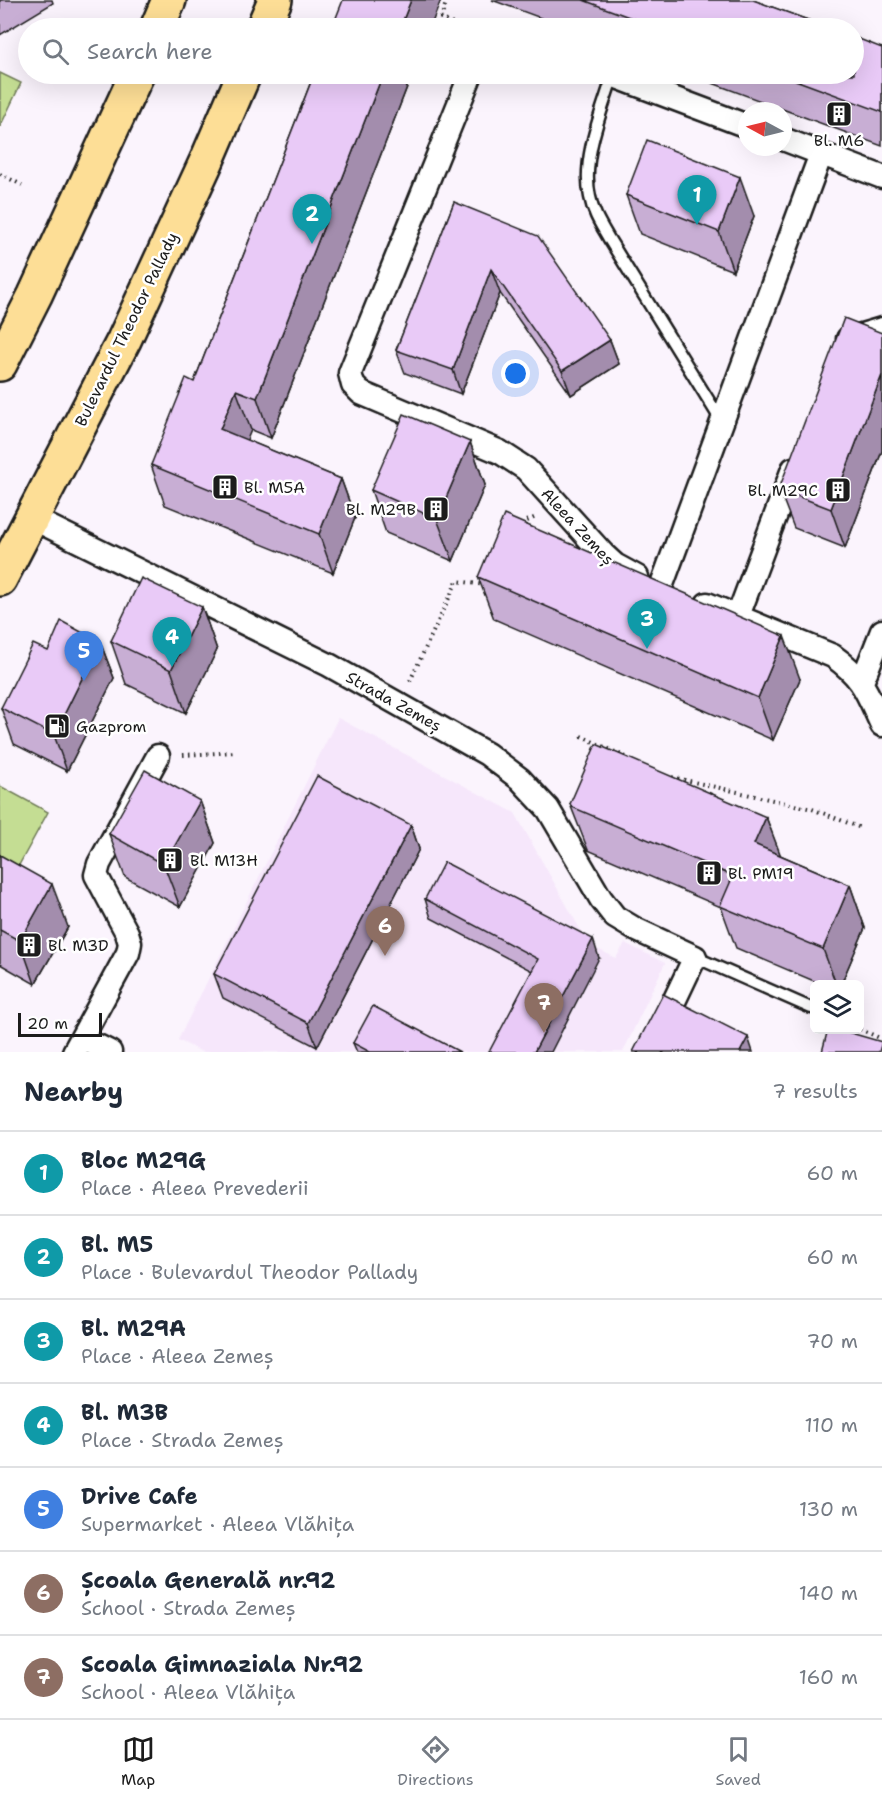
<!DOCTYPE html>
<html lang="en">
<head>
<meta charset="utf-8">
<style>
	:root { --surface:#fff; --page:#f2f2f3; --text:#1f2937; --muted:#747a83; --line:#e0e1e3; --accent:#1c1c1c }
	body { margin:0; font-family:"Shantell Sans",sans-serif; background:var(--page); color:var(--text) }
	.controls { position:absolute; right:18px; bottom:18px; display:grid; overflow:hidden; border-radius:9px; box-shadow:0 6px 24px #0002 }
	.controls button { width:54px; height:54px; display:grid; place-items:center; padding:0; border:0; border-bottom:2px solid var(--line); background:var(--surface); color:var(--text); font:30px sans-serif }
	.compass { position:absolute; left:738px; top:102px; width:54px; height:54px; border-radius:50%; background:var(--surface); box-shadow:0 6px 24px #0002; rotate:277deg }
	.scale { position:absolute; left:18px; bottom:15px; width:84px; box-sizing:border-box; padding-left:6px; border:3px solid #1c1c1c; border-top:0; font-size:16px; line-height:21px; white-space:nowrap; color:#1c1c1c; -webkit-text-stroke:4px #fff; paint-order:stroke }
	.you { position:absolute; left:516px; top:374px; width:21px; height:21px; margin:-15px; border:4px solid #fff; border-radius:50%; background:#1a73e8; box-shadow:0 0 0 9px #1a73e833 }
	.badge { display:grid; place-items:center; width:39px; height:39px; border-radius:50%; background:var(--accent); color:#fff; font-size:20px; font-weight:700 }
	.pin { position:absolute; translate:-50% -50px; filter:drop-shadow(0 2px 3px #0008) }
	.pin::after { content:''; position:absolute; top:32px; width:21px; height:18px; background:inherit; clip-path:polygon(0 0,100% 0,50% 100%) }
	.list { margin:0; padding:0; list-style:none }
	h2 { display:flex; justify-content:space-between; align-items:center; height:78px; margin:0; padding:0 24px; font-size:26px }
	h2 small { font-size:20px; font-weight:400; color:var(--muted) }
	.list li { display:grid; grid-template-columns:39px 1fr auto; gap:18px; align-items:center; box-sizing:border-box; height:84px; padding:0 24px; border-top:2px solid var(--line) }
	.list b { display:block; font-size:22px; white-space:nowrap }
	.list p { margin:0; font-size:20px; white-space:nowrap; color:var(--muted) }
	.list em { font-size:20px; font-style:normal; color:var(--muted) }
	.icon { flex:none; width:33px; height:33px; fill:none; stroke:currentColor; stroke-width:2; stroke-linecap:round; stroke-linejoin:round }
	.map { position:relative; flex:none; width:882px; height:1052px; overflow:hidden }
	.search { position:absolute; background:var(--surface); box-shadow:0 6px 24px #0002; left:18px; right:18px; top:18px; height:66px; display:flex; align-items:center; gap:15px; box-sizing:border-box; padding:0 21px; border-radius:33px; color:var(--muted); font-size:22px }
	.sheet { height:666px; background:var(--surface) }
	nav { display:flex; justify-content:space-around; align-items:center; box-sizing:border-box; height:84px; border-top:2px solid var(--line); background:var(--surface); font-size:16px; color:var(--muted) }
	nav a { display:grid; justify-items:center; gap:3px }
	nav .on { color:var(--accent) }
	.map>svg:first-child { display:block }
	.built { fill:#f6e7fb }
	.green { fill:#c4dd93; stroke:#707c58; stroke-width:1.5 }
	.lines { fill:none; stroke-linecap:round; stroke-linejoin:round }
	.lane-casing { stroke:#1c1c1c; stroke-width:15 }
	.street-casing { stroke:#1c1c1c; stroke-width:27 }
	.primary-casing { stroke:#1c1c1c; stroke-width:38 }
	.path { stroke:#1c1c1c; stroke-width:4; stroke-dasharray:1.5 4.5; stroke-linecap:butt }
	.lane { stroke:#fff; stroke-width:10 }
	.street { stroke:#fff; stroke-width:22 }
	.primary { stroke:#fdde96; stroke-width:33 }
	.wall { fill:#c8aed4; stroke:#1c1c1c; stroke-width:1.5 }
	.shaded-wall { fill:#a38dad; stroke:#1c1c1c; stroke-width:1.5 }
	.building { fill:#e9caf7; stroke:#1c1c1c; stroke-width:1.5 }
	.labels { text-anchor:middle; stroke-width:5; stroke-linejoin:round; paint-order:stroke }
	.poi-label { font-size:16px; fill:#1c1c1c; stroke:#fff; text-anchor:start }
	.street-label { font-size:16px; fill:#1c1c1c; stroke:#fff }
</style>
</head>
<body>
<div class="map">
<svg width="882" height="1052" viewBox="0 0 882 1052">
	<rect width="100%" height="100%" fill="#fbf4fd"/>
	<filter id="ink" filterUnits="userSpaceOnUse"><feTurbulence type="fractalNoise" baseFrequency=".0167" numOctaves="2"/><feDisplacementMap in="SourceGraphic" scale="12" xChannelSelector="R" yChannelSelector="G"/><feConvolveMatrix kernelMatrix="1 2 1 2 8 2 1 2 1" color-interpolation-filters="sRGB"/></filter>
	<g filter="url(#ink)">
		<!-- built -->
		<path class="built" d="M338,718L515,813L589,945L616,958L625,943L665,963L623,1052H202L178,1040Z"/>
		<!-- green -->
		<path class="green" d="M0,73L21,83L0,127Z
			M0,786L48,812L7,887L0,883Z"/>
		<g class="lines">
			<defs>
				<path id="lane" d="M613,75C602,111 581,159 590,197C593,213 601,225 609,239L722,422
					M695,957L811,1008"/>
				<path id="street" d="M471,74L350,373L353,385L361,393L500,452L526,469L603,554L615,565L637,577
					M609,74L747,126
					M783,139L882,177
					M848,339L882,329
					M32,518L329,665L487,754L520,779L548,809L601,899L615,917L635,929L695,957L650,1052
					M661,587L821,154
					M707,604L833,656C864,678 867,693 882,725
					M738,616L793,469
					M862,682L882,631
					M82,1038L110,1052
					M74,1052L128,953L130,943L127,933L96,875L99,864L158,756"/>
				<path id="primary" d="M157,28L169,0
					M263,28L275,0
					M0,364L35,295L137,74
					M0,579L124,340L207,160L244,74"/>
			</defs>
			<!-- lane casing -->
			<use href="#lane" class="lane-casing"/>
			<!-- street casing -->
			<use href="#street" class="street-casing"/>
			<!-- primary casing -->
			<use href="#primary" class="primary-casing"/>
			<!-- path -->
			<path class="path" d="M447,0L441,18L461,28
				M0,174L22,185
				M524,526L527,521L536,517
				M410,681L457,581L485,585
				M581,736L626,757
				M183,755L236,752
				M672,777L812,809L861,828
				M860,1029L882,1039"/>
			<!-- lane -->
			<use href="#lane" class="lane"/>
			<!-- street -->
			<use href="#street" class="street"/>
			<!-- primary -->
			<use href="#primary" class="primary"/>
		</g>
		<!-- wall -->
		<path class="wall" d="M0,0H52L53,3L0,35Z
			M492,0H753L830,28H568Z
			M882,48V146L688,74H854Z
			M314,74H412L271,438L251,430L246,440L341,479L355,518L333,573L165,505L151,465L194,382Z
			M626,195L754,216L733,271L640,234Z
			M454,202L610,340L619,364L571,395L500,293L461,394L405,373L396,350Z
			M882,333V451L845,548L794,528L779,489Z
			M470,442L485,485L453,561L386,533L371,490Z
			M478,577L800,679L773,740L494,619Z
			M202,607L217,650L186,713L126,684L111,641Z
			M100,642L114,678L67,771L14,744L1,708L48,651Z
			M200,801L215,843L180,907L125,877L109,834Z
			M570,804L766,817L780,855L850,885L865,928L841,984H821L736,948L721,907L588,850Z
			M411,825L419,849L317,1047L223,998L214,974Z
			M0,855L68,927L35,984L0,964Z
			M425,899L599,958L532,971L431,918Z
			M353,1043L460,1052H357Z"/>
		<!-- shaded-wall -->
		<path class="shaded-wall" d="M411,0H441L430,28H400Z
			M383,74H412L271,438L257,398Z
			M740,177L754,216L733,271L719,232Z
			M491,269L500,293L461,394L453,370Z
			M610,340L619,364L571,395L562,371Z
			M882,375V451L845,548L831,509Z
			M236,390L251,430L235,469L220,429Z
			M470,442L485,485L453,561L437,519Z
			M341,479L355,518L333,573L319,534Z
			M202,607L217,650L186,713L171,670Z
			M784,636L800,679L773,740L758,698Z
			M100,642L114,678L67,771L54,735Z
			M200,801L215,843L180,907L164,865Z
			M766,817L782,859L754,844Z
			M411,825L419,849L317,1047L308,1023Z
			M52,884L68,927L35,984L20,941Z
			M850,885L865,928L841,984H836L823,949Z
			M593,939L599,958L551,1052H534Z
			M748,1037L753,1052H740Z"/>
		<!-- building -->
		<path class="building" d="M343,0H411L400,28H332Z
			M583,0H753L830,28H659Z
			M854,37L882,48V112L779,74H854Z
			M314,74H383L257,398L236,390L220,429L341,479L319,534L151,465L186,378L194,382Z
			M647,140L740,177L719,232L626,195Z
			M454,202L538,236L610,340L562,371L491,269L453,370L396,350Z
			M844,318L882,333V375L831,509L779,489Z
			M404,414L470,442L437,519L371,490Z
			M504,515L784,636L758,698L478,577Z
			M141,578L202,607L171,670L111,641Z
			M61,621L100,642L54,735L1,708L33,644L48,651Z
			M596,744L766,817L754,844L850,885L823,949L720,906L733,876L572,807L570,804Z
			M145,770L200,801L164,865L109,834Z
			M317,776L411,825L308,1023L214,974Z
			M0,855L52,884L20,941L0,930Z
			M444,862L593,939L534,1052H489L538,959L425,899Z
			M663,994L748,1037L740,1052H633Z
			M373,1006L460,1052H370L353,1043Z
			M828,1029H837L882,1042L879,1052H822Z"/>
	</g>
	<!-- icons -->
	<defs>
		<symbol id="building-square" viewBox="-11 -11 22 22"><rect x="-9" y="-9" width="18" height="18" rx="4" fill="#1c1c1c" stroke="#fff"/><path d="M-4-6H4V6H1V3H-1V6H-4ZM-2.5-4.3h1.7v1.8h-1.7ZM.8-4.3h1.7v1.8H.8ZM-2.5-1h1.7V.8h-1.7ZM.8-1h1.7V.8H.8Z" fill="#fff"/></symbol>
		<symbol id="fuel-square" viewBox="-11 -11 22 22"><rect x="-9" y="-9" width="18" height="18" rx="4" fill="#1c1c1c" stroke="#fff"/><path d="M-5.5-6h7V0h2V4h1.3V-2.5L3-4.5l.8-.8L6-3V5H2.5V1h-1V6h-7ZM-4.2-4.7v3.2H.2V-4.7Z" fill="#fff"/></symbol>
	</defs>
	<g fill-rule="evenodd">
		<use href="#building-square" x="824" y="99" width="30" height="30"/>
		<use href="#building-square" x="210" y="472" width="30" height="30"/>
		<use href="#building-square" x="823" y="475" width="30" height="30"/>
		<use href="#building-square" x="421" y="494" width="30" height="30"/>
		<use href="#fuel-square" x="42" y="711" width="30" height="30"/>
		<use href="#building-square" x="155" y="845" width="30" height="30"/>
		<use href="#building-square" x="694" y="858" width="30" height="30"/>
		<use href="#building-square" x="14" y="930" width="30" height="30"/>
	</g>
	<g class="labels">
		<!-- poi labels -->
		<g class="poi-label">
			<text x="839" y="146" text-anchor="middle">Bl. M6</text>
			<text x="244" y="493">Bl. M5A</text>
			<text x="818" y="496" text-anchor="end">Bl. M29C</text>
			<text x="416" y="515" text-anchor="end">Bl. M29B</text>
			<text x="76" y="732">Gazprom</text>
			<text x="190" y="866">Bl. M13H</text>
			<text x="728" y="879">Bl. PM19</text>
			<text x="48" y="951">Bl. M3D</text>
		</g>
		<!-- street labels -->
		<g class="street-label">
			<text transform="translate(126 329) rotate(-64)" y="6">Bulevardul Theodor Pallady</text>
			<text transform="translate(578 526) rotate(47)" y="6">Aleea Zemeș</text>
			<text transform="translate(394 701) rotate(29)" y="6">Strada Zemeș</text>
		</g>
	</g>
</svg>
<div class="controls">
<button><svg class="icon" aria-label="layers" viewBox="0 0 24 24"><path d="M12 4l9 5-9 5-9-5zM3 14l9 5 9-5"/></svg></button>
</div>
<svg class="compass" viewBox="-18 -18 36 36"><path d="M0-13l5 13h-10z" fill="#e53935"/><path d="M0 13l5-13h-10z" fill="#747a83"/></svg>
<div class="scale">20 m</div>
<div class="you"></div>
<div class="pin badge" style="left:697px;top:225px;background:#0f9aa8">1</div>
<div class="pin badge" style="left:312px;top:244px;background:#0f9aa8">2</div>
<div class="pin badge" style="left:647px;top:649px;background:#0f9aa8">3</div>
<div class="pin badge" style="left:172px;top:667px;background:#0f9aa8">4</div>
<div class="pin badge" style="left:84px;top:681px;background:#3f7fe0">5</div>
<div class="pin badge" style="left:385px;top:956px;background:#8d6e63">6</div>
<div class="pin badge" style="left:544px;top:1033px;background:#8d6e63">7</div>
<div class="search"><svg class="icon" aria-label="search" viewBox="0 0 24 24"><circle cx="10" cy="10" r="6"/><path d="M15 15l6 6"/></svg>Search here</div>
</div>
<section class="sheet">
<h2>Nearby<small>7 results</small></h2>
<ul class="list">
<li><span class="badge" style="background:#0f9aa8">1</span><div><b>Bloc M29G</b><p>Place · Aleea Prevederii</p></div><em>60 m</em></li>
<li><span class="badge" style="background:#0f9aa8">2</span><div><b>Bl. M5</b><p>Place · Bulevardul Theodor Pallady</p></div><em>60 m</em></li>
<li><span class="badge" style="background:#0f9aa8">3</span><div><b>Bl. M29A</b><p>Place · Aleea Zemeș</p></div><em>70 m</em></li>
<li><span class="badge" style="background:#0f9aa8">4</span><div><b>Bl. M3B</b><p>Place · Strada Zemeș</p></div><em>110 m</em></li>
<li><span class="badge" style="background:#3f7fe0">5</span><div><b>Drive Cafe</b><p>Supermarket · Aleea Vlăhița</p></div><em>130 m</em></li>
<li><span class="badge" style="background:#8d6e63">6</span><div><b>Școala Generală nr.92</b><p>School · Strada Zemeș</p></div><em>140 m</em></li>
<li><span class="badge" style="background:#8d6e63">7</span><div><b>Scoala Gimnaziala Nr.92</b><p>School · Aleea Vlăhița</p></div><em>160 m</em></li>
</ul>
</section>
<nav>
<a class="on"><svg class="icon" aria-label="map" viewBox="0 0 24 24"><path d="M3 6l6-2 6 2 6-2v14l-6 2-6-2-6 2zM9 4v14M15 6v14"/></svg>Map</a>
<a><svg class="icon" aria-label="directions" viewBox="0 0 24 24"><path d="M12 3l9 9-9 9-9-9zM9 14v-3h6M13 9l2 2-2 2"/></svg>Directions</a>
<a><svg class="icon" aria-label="saved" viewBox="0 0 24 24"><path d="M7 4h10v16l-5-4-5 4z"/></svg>Saved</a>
</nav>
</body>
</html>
